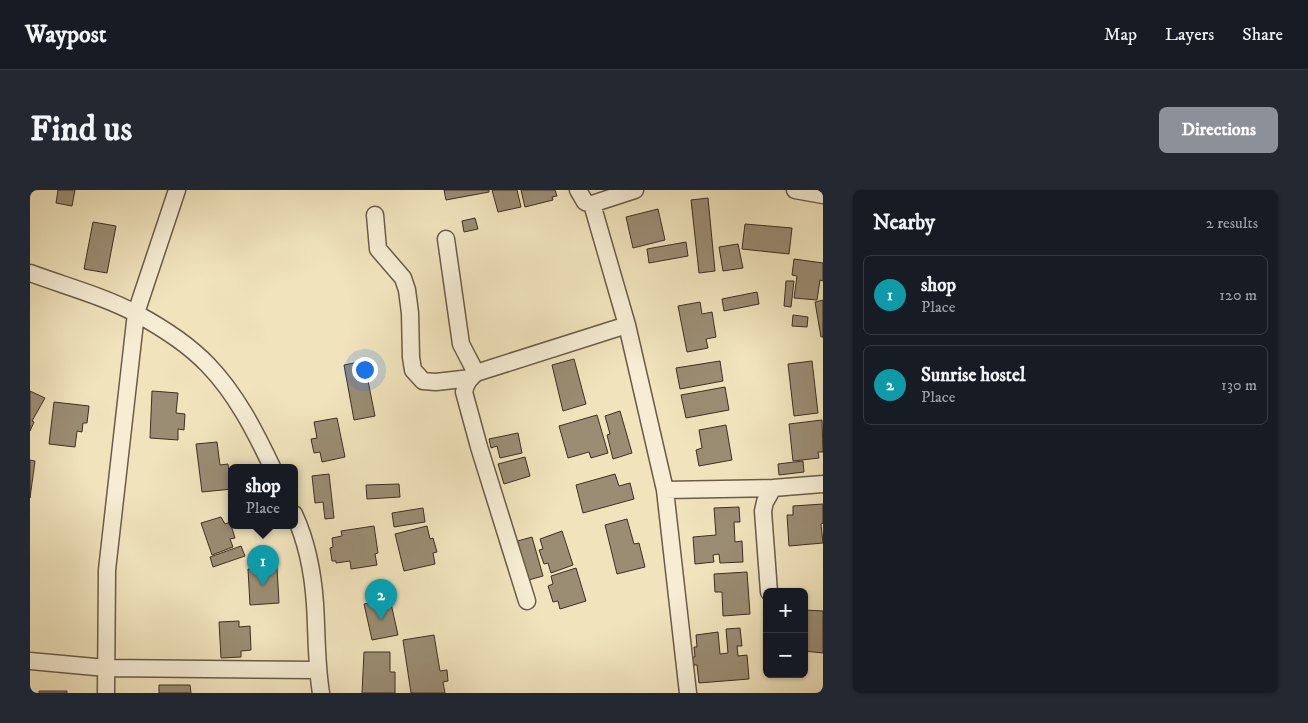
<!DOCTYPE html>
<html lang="en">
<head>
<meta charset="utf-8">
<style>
	:root { --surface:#171b24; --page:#242831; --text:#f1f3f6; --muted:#9ea1a6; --line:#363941; --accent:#8c9099 }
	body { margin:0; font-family:"IM FELL DW Pica",serif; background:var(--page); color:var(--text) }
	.controls { position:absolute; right:15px; bottom:15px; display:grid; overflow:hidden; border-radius:8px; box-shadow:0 1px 4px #0004 }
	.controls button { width:45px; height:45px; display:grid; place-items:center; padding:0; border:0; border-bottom:1px solid var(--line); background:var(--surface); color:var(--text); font:25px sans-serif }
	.you { position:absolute; left:334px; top:179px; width:18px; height:18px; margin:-12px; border:4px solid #fff; border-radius:50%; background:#1a73e8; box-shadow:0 0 0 8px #1a73e833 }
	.badge { display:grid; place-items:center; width:32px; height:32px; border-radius:50%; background:var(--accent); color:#fff; font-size:16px; font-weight:700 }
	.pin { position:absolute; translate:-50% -41px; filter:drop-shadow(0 1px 2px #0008) }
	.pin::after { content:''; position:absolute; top:26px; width:18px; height:15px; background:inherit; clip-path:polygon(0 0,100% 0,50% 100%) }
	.popup { position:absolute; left:198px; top:274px; width:70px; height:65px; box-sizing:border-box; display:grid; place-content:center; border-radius:8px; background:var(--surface); filter:drop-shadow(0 1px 4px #0005); font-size:16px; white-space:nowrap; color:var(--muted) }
	.popup b { font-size:19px; color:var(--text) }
	.popup::after { content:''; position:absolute; left:50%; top:100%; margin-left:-10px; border:10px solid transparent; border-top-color:var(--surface) }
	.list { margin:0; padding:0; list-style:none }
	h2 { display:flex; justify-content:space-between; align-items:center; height:65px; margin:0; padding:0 20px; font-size:21px }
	h2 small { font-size:16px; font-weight:400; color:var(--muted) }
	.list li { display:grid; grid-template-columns:32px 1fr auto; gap:15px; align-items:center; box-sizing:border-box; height:80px; margin:0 10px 10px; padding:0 10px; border:1px solid var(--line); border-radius:8px }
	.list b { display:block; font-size:19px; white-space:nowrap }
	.list p { margin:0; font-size:16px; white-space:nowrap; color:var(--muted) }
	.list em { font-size:16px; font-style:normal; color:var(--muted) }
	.map { position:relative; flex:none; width:793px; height:503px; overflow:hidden; border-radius:8px }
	header { display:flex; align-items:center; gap:30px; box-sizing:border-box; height:70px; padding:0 25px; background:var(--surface); border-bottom:1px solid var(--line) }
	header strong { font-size:24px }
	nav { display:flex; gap:28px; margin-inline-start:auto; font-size:18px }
	.intro { display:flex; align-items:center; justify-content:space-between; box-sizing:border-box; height:120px; padding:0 30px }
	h1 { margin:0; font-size:35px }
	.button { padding:12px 22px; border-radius:8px; background:var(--accent); color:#fff; font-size:18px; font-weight:700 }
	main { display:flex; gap:30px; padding:0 30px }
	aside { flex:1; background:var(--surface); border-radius:8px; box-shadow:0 1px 4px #0004 }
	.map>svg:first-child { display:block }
	.building { fill:#9b8d73; stroke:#3d2f22 }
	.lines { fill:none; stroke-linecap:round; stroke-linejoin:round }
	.street-casing { stroke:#6a5c49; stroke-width:19 }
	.street { stroke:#f6edd4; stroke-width:16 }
</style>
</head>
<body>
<header>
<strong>Waypost</strong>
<nav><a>Map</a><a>Layers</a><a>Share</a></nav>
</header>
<div class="intro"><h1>Find us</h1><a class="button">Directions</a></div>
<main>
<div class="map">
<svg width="793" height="503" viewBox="0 0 793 503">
	<rect width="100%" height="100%" fill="#f1e4bd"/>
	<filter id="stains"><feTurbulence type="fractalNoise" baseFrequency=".004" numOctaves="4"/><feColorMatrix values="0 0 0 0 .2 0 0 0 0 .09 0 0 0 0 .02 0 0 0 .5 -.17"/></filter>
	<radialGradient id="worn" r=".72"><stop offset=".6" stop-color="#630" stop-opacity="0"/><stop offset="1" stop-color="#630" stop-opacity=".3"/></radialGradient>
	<!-- building -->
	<path class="building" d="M28,0H45L42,16L26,13Z
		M414,0H459V2L416,10Z
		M462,0H487L491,17L468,22Z
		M491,0H525L527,6L522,7L523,10L495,17Z
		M678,8L685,81L669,83L661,10Z
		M628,19L635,50L603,58L596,27Z
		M445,28L448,39L434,42L432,31Z
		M63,32L86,36L77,83L54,79Z
		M715,34L762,38L759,64L712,59Z
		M656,52L658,66L619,73L617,59Z
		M708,54L713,78L693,81L689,57Z
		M764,69L793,73V91L790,90L787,110L764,108L767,86L762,85Z
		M756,91H764L761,117L754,116Z
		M727,102L729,114L694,121L692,109Z
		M793,110V147H791L785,112Z
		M670,112L672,124L682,122L686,147L676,149L678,158L657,162L648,116Z
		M763,125L778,127L777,137L762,136Z
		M544,169L556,214L533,221L522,175Z
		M334,171L345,226L324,230L314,175Z
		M690,171L693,191L650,199L646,178Z
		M782,171L788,223L764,226L758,174Z
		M695,197L699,220L656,228L651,205Z
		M0,201L15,208L2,231L4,232L0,241Z
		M122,201L148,203L146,223L155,224L154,240L148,239V250L120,248Z
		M24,212L59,216L57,233H53L52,242L47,241L45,257L19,254Z
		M590,221L602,263L583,269L577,245L580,244L575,226Z
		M567,225L578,263L561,268L559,262L538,268L529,236Z
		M307,228L315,267L292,272L290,262L284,263L281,249L287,248L284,232Z
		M792,230L793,262H788L789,268L763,271L759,234Z
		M696,235L702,270L669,276L666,260L672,258L669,240Z
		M488,243L492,263L470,268L467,256L461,258L459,249Z
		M187,252L190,275L198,274L199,283H202V299L172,302L166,254Z
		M495,267L500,286L474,294L468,274Z
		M0,270L5,271L0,308Z
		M773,271L774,282L749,285L748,274Z
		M299,284L304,328L295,329L293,312L285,313L282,286Z
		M585,284L589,296L600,293L604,309L553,323L546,295Z
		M369,294L370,307L337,309L336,295Z
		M793,314V333L791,334L793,353L759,356L757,325H763V316Z
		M709,317L710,332H704L705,352L712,351L713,372L690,373L689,364L683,365L684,372L665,374L663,347L686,345L684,318Z
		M393,318L395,332L364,337L362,323Z
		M191,327L195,334L200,332L205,348L200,349L203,357L182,365L171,333Z
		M597,329L604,354L609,353L615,377L587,384L575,335Z
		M344,336L348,363L345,364L347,375L321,379L320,371L306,373V371H302L300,358L303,357L302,348L312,346L311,341Z
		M397,336L400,349L403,348L407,362L403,363L405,374L374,381L365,344Z
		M532,341L543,375L521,383L518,373L514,374L509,360L513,359L510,349Z
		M502,347L513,386L495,391L484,352Z
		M211,356L215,366L183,377L180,367Z
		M247,377L249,413L220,415L218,379Z
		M546,378L556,411L530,419L528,411L523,412L518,396L523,394L521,386Z
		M717,382L720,424L693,426L692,402H685L684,384Z
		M360,409L368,445L342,450L334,414Z
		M774,420L793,421V463L774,461Z
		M209,431V437L220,436L221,460L211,461V467L191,468L189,432Z
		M710,438L712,456H707L708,466L717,465L719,489L669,493L667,475H663L662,467H665L664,457H667L666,445L688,442L690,464L698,463L696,439Z
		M404,445L410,481L417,480L418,491L413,492L415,503H381L373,450Z
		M334,462H360V482H365V503H332Z
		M129,495H160L161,503H129Z
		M9,501H37V503H9Z"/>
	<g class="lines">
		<defs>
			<path id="street" d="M548,0L555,12L562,14L605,0
				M765,0L793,5
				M562,14L597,135L635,300L658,503
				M345,25L348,59L373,88L377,100L380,123L381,167L383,180L393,191L406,192L441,188
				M416,49L431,154L446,183
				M0,83C35,96 73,106 107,124C131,137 158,154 178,175C206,204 225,241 242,277
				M635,300L743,298L793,294
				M264,324C277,352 283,384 285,414C287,444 286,473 291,503
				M739,402L733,321L735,312L743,298
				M497,411L449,257L434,202C436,193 439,189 446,183L597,135
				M0,471L76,478L287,480
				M76,503L77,380L106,123L147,0"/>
		</defs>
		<!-- street casing -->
		<use href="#street" class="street-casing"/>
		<!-- street -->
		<use href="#street" class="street"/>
	</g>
	<rect width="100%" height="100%" filter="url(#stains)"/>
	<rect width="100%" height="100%" fill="url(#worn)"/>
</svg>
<div class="controls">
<button>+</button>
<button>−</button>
</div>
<div class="you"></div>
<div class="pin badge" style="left:233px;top:396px;background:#0f9aa8">1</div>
<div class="popup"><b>shop</b>Place</div>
<div class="pin badge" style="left:351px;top:430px;background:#0f9aa8">2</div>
</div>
<aside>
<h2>Nearby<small>2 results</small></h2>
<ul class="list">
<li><span class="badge" style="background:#0f9aa8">1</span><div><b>shop</b><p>Place</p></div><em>120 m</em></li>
<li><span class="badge" style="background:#0f9aa8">2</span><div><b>Sunrise hostel</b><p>Place</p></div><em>130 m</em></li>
</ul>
</aside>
</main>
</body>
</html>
